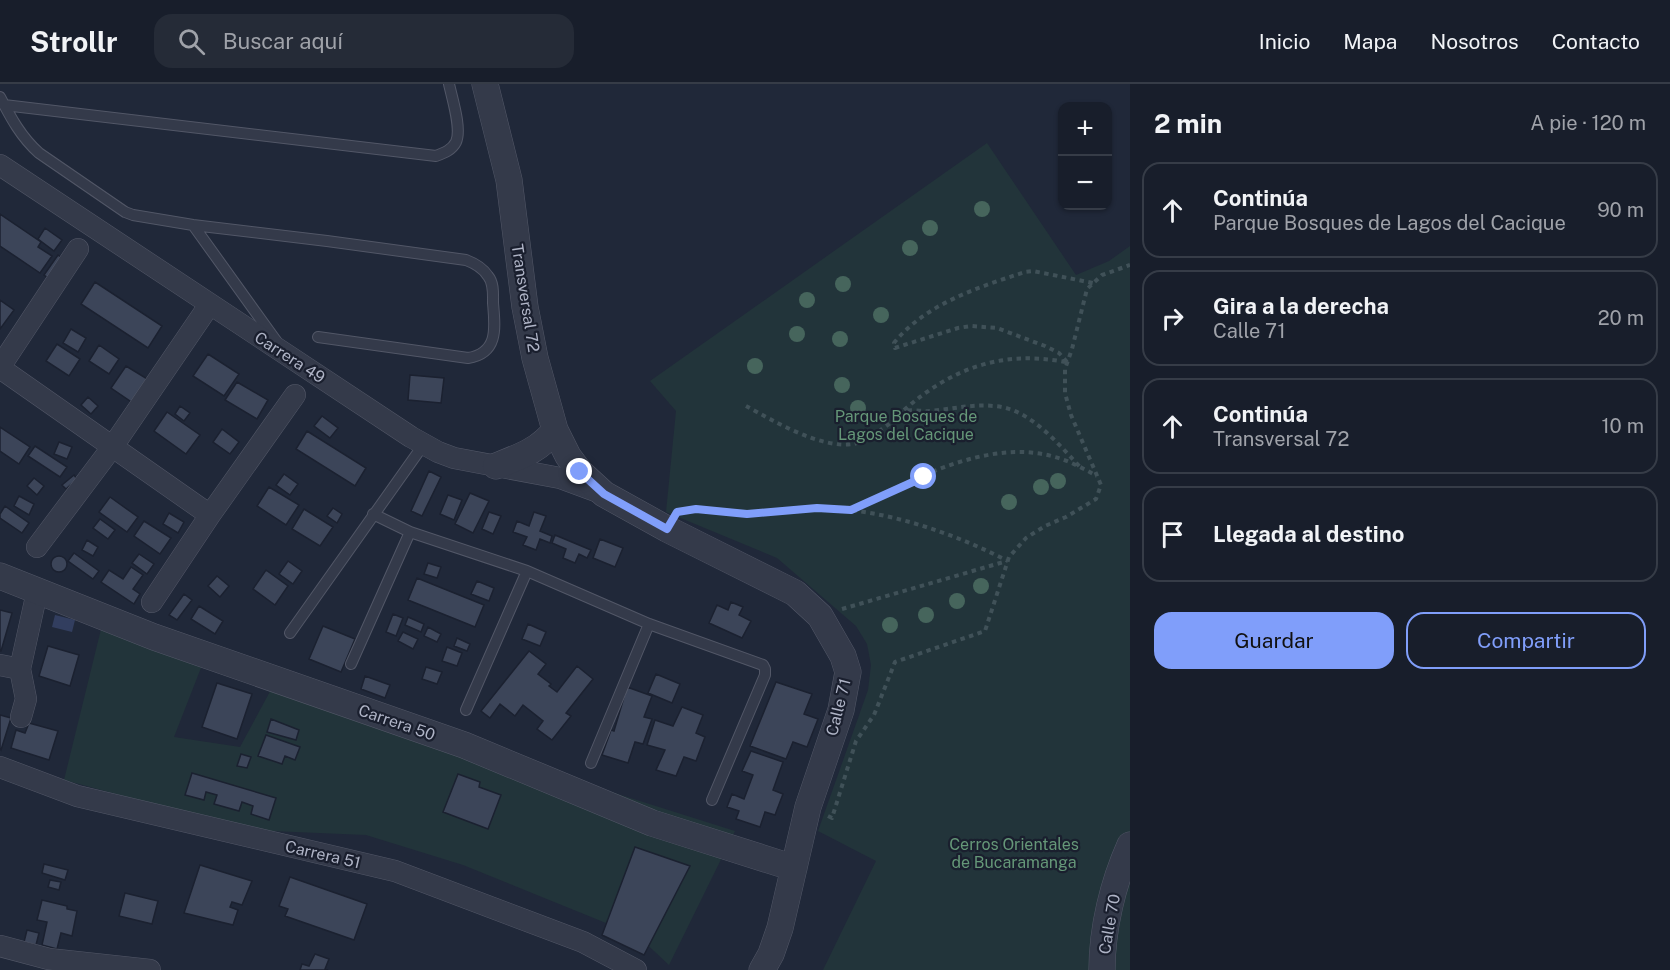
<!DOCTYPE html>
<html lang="es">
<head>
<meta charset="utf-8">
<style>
	:root { --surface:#181e2b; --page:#252b37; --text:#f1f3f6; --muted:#9fa2a9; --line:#363c47; --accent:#809efa }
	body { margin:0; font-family:"Public Sans",sans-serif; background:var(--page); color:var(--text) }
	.controls { position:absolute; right:18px; top:18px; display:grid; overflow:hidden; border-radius:12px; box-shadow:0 2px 4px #0004 }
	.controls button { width:54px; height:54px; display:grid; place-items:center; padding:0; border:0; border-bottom:2px solid var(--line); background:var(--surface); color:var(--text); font:30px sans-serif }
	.stop { position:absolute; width:18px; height:18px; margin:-14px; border:4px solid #809efa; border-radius:50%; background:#fff }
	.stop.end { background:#809efa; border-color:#fff; box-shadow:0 2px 6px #0008 }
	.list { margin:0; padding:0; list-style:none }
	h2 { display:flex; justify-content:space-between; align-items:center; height:78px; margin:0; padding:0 24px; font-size:26px }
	h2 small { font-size:20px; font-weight:400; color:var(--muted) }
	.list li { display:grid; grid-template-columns:39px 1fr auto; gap:18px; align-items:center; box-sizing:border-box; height:96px; margin:0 12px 12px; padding:0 12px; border:2px solid var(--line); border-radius:18px }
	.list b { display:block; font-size:22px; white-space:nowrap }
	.list p { margin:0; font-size:20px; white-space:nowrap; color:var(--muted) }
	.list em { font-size:20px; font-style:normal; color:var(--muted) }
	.actions { display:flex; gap:12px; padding:18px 24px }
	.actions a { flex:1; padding:14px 0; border:2px solid var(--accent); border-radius:18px; text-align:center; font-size:21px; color:var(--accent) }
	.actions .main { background:var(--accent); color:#111 }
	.icon { flex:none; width:33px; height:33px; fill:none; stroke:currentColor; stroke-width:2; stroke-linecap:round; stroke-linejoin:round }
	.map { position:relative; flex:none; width:1130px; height:886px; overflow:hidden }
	header { display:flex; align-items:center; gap:36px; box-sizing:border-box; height:84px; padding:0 30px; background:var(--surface); border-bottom:2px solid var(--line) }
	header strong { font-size:28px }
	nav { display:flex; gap:33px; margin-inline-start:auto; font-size:21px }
	.search { width:420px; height:54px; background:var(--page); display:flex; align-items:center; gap:15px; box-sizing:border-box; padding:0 21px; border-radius:18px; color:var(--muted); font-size:22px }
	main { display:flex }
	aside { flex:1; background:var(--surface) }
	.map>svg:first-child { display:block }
	.green { fill:#22343a }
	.water { fill:#323e5f }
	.building { fill:#3c4559; stroke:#1b2130; stroke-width:1.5 }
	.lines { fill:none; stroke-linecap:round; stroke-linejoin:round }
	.service-casing { stroke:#525767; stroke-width:12 }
	.minor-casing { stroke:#525767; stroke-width:22 }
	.tertiary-casing { stroke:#525767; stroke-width:27 }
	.path { stroke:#405158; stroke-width:4; stroke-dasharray:4.5 4.5; stroke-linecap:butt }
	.service { stroke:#343a4a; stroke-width:10 }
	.minor { stroke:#343a4a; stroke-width:21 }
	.tertiary { stroke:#343a4a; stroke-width:26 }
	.tree { fill:#46655c }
	.route { stroke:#809efa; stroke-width:8 }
	.labels { text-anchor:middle; stroke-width:4.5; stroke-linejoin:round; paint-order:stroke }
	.street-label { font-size:16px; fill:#afb4c6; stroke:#1a1f2e }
	.park-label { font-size:16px; fill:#659778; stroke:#1a1f2e }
</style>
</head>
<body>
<header>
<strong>Strollr</strong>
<div class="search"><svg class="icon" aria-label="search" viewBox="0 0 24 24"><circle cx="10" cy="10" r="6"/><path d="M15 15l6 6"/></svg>Buscar aquí</div>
<nav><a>Inicio</a><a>Mapa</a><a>Nosotros</a><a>Contacto</a></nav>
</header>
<main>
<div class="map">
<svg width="1130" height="886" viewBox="0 0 1130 886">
	<rect width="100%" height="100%" fill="#202839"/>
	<!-- green -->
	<path class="green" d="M987,59L1076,191L1109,177L1130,162V886H823L876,777L818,747L868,606L871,581L867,560L856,542L777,474L666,428L676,327L650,297Z
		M104,533L206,571L174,653L240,663L280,589L583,699L735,747L669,881L638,852L463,781L366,751L250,746L64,696Z"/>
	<!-- water -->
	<path class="water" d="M55,531L75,536L72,548L52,543Z"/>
	<!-- building -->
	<path class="building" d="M0,130L41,158L38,163L52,172L40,189L0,162Z
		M45,144L62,156L54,167L38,155Z
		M58,171L66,177L52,197L44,191Z
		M95,198L162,242L148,264L81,220Z
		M0,216L14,226L0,245Z
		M71,245L86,254L78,268L63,259Z
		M57,260L80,275L69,292L46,277Z
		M99,261L119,275L109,290L89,277Z
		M208,270L239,290L224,312L193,292Z
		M126,282L149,296L133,319L111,304Z
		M410,291L444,294L441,319L408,316Z
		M237,298L268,316L257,335L225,316Z
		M88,313L98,322L91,330L81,321Z
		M180,322L190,329L184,337L175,330Z
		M167,328L200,351L186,370L154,347Z
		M322,332L338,344L330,354L314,342Z
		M0,343L30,363L19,380L0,367Z
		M222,345L239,358L230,370L213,358Z
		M307,347L366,384L355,402L296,365Z
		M59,358L72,363L67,375L54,370Z
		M35,362L67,383L60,393L28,372Z
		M429,387L441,393L422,432L411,427Z
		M284,390L298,400L290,411L276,401Z
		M74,391L77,395L66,405L62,401Z
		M34,394L44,402L37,411L27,402Z
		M269,403L299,421L286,441L257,422Z
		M470,409L489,417L473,449L455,440Z
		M448,411L462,416L454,436L440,430Z
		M19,412L34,420L29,431L14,422Z
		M110,413L138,433L127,448L99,428Z
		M5,422L29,439L22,449L0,434V430Z
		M333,424L342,430L337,439L327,432Z
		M304,425L333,443L320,462L292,445Z
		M489,428L501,432L493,450L482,445Z
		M534,428L546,432L540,447L552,452L550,459L540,455L536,466L523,461L527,453L513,448L517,437L529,442Z
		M169,429L184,438L178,449L163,440Z
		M100,435L115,446L108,455L93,444Z
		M144,437L171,454L160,470L134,452Z
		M555,451L591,466L587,474L579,470L575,479L563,474L566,465L552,459Z
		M600,455L623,464L615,483L593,474Z
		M87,456L98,463L93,472L82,466Z
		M74,469L99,487L93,495L68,477Z
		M139,470L154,480L147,490L132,479Z
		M51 480a8 8 0 1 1 16 0a8 8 0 1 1-16 0Z
		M288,477L302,487L293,500L279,490Z
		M428,479L441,483L437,494L424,490Z
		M131,483L143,491L133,505L140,510L134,520L101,498L109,486L123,495Z
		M266,486L288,502L275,521L253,505Z
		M217,492L229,502L220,513L208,502Z
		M417,494L484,521L475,543L408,516Z
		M477,497L494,504L489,517L471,510Z
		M184,510L192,516L177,536L169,531Z
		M731,518L743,523L739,531L751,537L742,554L709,539L717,521L728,526Z
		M199,522L223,537L215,550L191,535Z
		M0,526L12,529L1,567H0Z
		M393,530L403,534L396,552L386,548Z
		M408,533L424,540L421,548L405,541Z
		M528,540L546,548L540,562L522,555Z
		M323,542L355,555L341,588L309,575Z
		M428,543L441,550L437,558L424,552Z
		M403,548L418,555L413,565L398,557Z
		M457,554L470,560L467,567L454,562Z
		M48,562L79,571L70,602L39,592Z
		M447,563L462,569L457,582L442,577Z
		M529,567L546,580L538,590L551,600L549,602L557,608L577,582L593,595L566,629L571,632L552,656L537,645L543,637L523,621L515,632L500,620L490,634L481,627Z
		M426,583L442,588L437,600L422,595Z
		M656,590L680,600L672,619L648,609Z
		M365,592L390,601L385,614L361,605Z
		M776,598L812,610L804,630L818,635L807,663L793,658L786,675L750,662Z
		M217,599L252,610L237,655L202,643Z
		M627,603L652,612L644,633L652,635L643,660L635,658L628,679L602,671L611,646L614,647Z
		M682,623L703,631L696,649L705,653L696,677L684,673L676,692L656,686L665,666L647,661L655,636L673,642Z
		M0,631L11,634L1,666L0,665Z
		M271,635L299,646L296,656L267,648Z
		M29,639L58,647L49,676L11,664L16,646L25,649Z
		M266,651L300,663L295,676L285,672L282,680L258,672Z
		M751,667L783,678L773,706L783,710L775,731L765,728L760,743L736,735L739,727L727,723L732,710L744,715L753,691L742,687Z
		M241,670L251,673L247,684L237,682Z
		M192,689L276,714L269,736L251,730L253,722L242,718L239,727L214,720L217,711L206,708L204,716L185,711Z
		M458,690L480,698L479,703L501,711L488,745L443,728Z
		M635,763L690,782L644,871L602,851Z
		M44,780L68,786L65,796L42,789Z
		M200,781L252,797L242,821L232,818L230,823L238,826L233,841L184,829Z
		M290,793L367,820L354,856L285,832L288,825L279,822Z
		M50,796L61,798L59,806L48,803Z
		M125,809L158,817L152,840L119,832Z
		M42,816L67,822V825L77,827L72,852L61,849L57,865L42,861L47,838L37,836Z
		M27,846L39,849L36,861L24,858Z
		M315,870L329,875L325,885L328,886H300L302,880L309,882Z"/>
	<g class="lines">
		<defs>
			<path id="service" d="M0,13C11,34 21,53 39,69L125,128L133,131L193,141L327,157L466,176C474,179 483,184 488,192C494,199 493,210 493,219C495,243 499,269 468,274L318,253
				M4,21L436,72C444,69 452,66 456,58C462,45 452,14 449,0
				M193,141L277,258
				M373,430L410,448L527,487L649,540L763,581L765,585V591L712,716
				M290,549L424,360
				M351,580L410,448
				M466,626L527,487
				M591,679L649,540"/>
			<path id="minor" d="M0,81L411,353L438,368L454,374L560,394L598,408
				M0,283L78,165
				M0,284L210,431
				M37,463L113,362L210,220
				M152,518L210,431L295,311
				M0,581L20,585
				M21,633L26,615L20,585L37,508
				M0,683L77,712L395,787L583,858L636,886
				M0,862L49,875L150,886"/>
			<path id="tertiary" d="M485,0L509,96L525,223L535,274L555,346L568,372L580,388L604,410L667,445L795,509L820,532L843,572L848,588L841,626L808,723L780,844L771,870L762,886
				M496,382C519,373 540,366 555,346
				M0,492L154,553L464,661L652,739L794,784
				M1102,886C1102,844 1113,799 1130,761"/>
		</defs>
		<!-- service casing -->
		<use href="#service" class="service-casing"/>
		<!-- minor casing -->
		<use href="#minor" class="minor-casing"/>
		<!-- tertiary casing -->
		<use href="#tertiary" class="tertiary-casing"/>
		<!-- path -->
		<path class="path" d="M1067,278L1059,269L1045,262L997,244L971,242L958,244L901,262L895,264L894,259C925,220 979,203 1025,188L1033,187L1093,199
			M746,322C774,337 820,365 853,360C865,358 879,347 889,340C893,336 898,330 903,328C910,324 922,328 930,327C952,325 972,320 994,322C1030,324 1059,361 1082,385
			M904,326C952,284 1002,266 1065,278
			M851,426C910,397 988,353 1055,373C1070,377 1084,385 1097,392
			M682,427C705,424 728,430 751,430C774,430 797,424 819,424C884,425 951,448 1008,477
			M842,525L1007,477
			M828,732L832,734L856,657L874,631L895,578L985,547L1009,473L1026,454L1045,442L1066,433L1096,415L1101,401L1071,331L1065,309V285L1072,265L1087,205L1102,191L1130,181"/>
		<!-- service -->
		<use href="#service" class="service"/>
		<!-- minor -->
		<use href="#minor" class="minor"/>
		<!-- tertiary -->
		<use href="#tertiary" class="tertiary"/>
	</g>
	<!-- trees -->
	<g class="tree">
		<circle cx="982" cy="125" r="8"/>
		<circle cx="930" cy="144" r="8"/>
		<circle cx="910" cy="164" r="8"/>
		<circle cx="843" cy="200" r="8"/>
		<circle cx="807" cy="216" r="8"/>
		<circle cx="881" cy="231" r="8"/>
		<circle cx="797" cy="250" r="8"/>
		<circle cx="840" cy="255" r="8"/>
		<circle cx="755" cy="282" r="8"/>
		<circle cx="842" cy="301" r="8"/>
		<circle cx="858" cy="324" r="8"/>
		<circle cx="1058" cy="397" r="8"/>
		<circle cx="1041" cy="403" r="8"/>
		<circle cx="1009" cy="418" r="8"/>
		<circle cx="981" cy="502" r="8"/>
		<circle cx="957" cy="517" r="8"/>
		<circle cx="926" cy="531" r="8"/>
		<circle cx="890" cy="541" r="8"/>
	</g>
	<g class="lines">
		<!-- route -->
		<path class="route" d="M580,388L604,410L667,445L677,428L696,425L747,430L817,424L851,426L924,393"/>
	</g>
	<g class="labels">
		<!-- street labels -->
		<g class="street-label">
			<text transform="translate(526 214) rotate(81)" y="6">Transversal 72</text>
			<text transform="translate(290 273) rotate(33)" y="6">Carrera 49</text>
			<text transform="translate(838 623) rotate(-76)" y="6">Calle 71</text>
			<text transform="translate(397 638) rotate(19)" y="6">Carrera 50</text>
			<text transform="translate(323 770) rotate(13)" y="6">Carrera 51</text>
			<text transform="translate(1109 840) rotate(-80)" y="6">Calle 70</text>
		</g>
		<!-- park labels -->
		<g class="park-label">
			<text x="906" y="338">Parque Bosques de<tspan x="906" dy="18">Lagos del Cacique</tspan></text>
			<text x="1014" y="766">Cerros Orientales<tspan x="1014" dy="18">de Bucaramanga</tspan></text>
		</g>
	</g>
</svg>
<div class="controls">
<button>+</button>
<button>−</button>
</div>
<div class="stop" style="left:924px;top:393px"></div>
<div class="stop end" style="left:580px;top:388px"></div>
</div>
<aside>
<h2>2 min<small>A pie · 120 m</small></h2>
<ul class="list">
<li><svg class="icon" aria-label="ahead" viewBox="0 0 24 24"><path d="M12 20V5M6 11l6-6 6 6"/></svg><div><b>Continúa</b><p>Parque Bosques de Lagos del Cacique</p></div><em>90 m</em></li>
<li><svg class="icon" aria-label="right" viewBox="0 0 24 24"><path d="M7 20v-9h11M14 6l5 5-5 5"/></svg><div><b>Gira a la derecha</b><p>Calle 71</p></div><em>20 m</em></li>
<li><svg class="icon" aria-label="ahead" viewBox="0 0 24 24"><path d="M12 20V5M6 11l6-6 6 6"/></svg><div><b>Continúa</b><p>Transversal 72</p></div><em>10 m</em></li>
<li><svg class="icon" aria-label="arrive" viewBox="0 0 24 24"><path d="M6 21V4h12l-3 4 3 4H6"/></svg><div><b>Llegada al destino</b></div></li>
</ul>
<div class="actions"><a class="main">Guardar</a><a>Compartir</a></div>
</aside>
</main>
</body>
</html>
